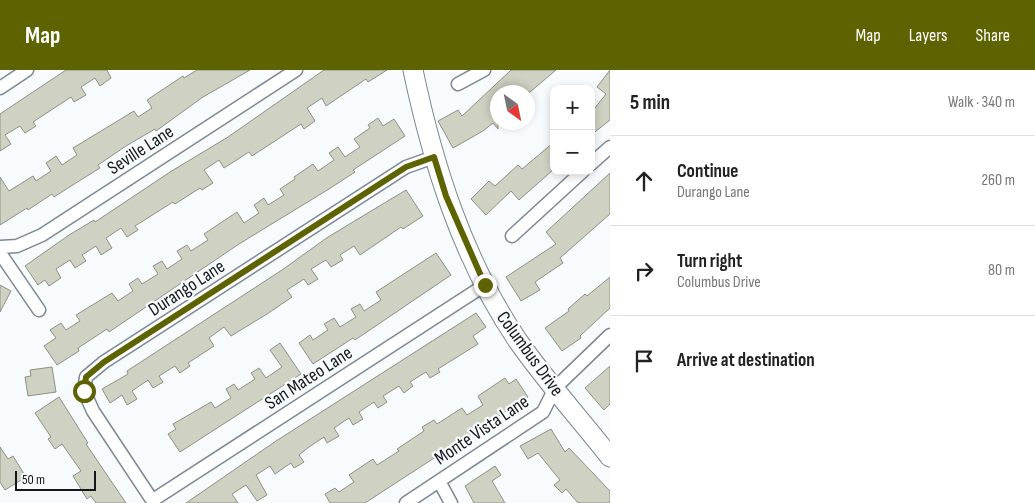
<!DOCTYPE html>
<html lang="en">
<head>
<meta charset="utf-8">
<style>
	:root { --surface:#fff; --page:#f2f2f2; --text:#222; --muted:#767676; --line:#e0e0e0; --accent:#5c6300 }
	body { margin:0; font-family:"Sofia Sans Condensed",sans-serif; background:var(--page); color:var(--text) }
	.controls { position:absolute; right:15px; top:15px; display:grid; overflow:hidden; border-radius:10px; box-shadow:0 2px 8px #0003 }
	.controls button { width:45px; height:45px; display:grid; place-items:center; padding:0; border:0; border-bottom:1px solid var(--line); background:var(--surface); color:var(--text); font:25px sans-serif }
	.compass { position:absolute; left:490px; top:15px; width:45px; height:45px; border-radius:50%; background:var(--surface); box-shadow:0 2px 8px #0003; rotate:147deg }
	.scale { position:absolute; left:15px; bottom:12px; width:81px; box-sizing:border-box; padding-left:5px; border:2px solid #13181c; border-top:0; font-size:14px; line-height:18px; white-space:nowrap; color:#13181c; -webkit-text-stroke:4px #f8fbfe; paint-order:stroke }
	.stop { position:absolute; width:15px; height:15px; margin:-11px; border:4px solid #5c6300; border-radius:50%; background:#fff }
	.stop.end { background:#5c6300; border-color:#fff; box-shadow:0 1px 5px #0008 }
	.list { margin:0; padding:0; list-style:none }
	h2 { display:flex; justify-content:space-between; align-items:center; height:65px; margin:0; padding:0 20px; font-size:21px }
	h2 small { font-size:16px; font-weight:400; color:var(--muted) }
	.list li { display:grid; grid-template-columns:32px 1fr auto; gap:15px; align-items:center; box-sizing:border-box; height:90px; padding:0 20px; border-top:1px solid var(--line) }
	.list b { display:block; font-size:19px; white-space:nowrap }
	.list p { margin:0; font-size:16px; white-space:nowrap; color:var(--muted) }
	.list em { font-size:16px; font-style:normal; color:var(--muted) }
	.icon { flex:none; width:28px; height:28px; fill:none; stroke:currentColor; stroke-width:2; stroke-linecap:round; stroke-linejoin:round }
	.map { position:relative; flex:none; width:610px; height:433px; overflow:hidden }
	header { display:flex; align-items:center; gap:30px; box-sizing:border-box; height:70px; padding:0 25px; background:var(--accent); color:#fff }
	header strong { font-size:24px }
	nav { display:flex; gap:28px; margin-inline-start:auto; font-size:18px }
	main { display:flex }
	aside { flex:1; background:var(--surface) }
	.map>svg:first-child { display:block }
	.building { fill:#cfd2c2; stroke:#8e9181 }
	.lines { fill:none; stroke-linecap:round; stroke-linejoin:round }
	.street-casing { stroke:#7c8894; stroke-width:15 }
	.secondary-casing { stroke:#7c8894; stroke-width:21 }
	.street { stroke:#fff; stroke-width:12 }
	.secondary { stroke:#fff; stroke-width:19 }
	.route { stroke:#5c6300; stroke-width:6 }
	.labels { text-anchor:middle; stroke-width:4.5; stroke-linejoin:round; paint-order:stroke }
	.street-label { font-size:19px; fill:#13181c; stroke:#f8fbfe }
</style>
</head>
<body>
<header>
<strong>Map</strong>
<nav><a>Map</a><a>Layers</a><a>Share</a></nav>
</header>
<main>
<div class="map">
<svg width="610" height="433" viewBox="0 0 610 433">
	<rect width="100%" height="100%" fill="#f8fbfe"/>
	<!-- building -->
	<path class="building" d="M66,0H107L111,8L100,16L95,8L81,17L86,25L74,32L71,27L33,52L36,56L25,63L20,56L5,65L11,74L0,81V44Z
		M197,0H250L203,27L156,61L155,59L126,76L98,95L100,98L79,111L54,127L52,124L28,140L27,138L0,155V107L9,121L33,106L36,111L51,101L46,93L56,86L62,95L77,85L73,78L134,41L138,47L152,38L147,30L183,6L184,8Z
		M324,0H387L368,12L366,9L326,36L322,28L307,38L315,51L304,59L301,54L252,86L249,82L224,98L219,90L204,100L213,113L202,120L200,118L175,134L173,132L135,156L138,160L127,167L121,158L106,168L112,178L101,185L96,176L82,185L86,191L75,198L70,190L56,199L61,208L49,216L45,210L38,215L25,196L69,165L94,150L95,152L170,102L228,67Z
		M511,0H556L530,22H498V59L493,53L483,61L453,78L438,51L458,40L462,46Z
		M610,0V50L591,65V43L606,24L597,17Z
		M378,48L383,56L394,49L405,66L353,100L355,102L329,119L239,174L109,262L107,259L78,278L79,281L57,295L44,276L56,268L50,260L61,253L66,260L80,251L76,245L112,223L118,231L133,221L129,214L138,208L142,214L158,204L153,196L162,191L167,199L182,189L177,181L187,175L191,181L208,170L204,164L237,142L244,153L259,143L254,135L264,128L268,135L284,125L280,119L295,109L294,107L313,94L318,101L334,90L329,83L338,77L345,87L360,77L354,69L370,58L368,55Z
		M554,72V99L519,130L511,121L486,145L471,129L489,111L495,116L518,95L522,99Z
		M610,103V144L560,188L563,193L535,212L540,220L521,231L506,207L556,174L546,162Z
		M406,120L423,146L403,159L401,157L360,185L354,176L340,185L343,190L331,197L326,190L311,199L318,209L308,215L304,209L287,220L292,227L267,244L231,266L224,257L209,268L214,276L188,293L190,296L180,303L175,296L159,306L163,312L153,318L148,310L132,321L137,329L127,335L122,325L110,333L102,319L128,304L127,301L282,200L328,167Z
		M436,183L451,205L355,270L353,268L313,294L299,273L310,265L313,270L328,260L324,254L334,248L340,257L356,247L351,239L360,234L364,241L381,230L376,222Z
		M610,207V238L580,266L581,268L562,281L545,258L569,241L568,239L585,224L587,226Z
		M0,215L11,221L0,242Z
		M476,243L486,257L473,266L478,274L438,299L440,302L430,308L426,302L410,312L413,316L404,323L399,316L383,326L387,332L378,338L374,332L359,342L363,349L353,355L349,348L334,358L339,366L327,373L324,367L309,377L299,385L304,392L294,398L291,393L275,404L270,396L256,405L267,425L257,431L246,415L232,424L238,433H186L276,371Z
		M280,273L301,304L180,382L168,364L176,359L173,354L211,332L215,338L231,328L226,319L234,314L238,320L255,309L251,303L259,298L266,308L282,297L270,280Z
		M610,296V334L604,340L585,318Z
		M52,297L56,322L28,326L25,307L31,306L30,300Z
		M505,308L509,314L516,309L528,327L365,433H330L325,424L335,418L339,422L354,412L349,405L373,389L377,395L399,381L397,379L424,361L422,357L434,350L437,354L462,338L467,345L483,335L478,326Z
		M59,327L88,373L86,374L126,433H96L91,426L87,429L73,406L81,401L62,374L55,379L48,369L51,367L35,343Z
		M551,359L565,382L569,378L610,421V433H578L566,419L562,423L554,415L560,410L538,383L528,389L520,376Z
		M0,377L8,389L13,386L26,407L5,420L0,412Z
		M495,396L501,405L492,411L505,433H474L465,416Z"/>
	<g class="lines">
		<defs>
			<path id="street" d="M458,14L484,0
				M0,18L27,0
				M591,94L610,77
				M512,166L583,101
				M0,177L17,176L42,165L296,0
				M0,183L39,240
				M439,411L451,433
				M153,430L485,215
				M154,433L93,341L84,321L86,307L104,292L406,97L434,87
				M406,433L543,342L555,318L610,265"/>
			<path id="secondary" d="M413,0C433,95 463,190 518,271C546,311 580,349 610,387"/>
		</defs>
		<!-- street casing -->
		<use href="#street" class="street-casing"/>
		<!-- secondary casing -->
		<use href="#secondary" class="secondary-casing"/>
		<!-- street -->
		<use href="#street" class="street"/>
		<!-- secondary -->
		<use href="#secondary" class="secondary"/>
	</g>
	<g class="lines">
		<!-- route -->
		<path class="route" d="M84,321L86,307L104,292L406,97L434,87L446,126L485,215"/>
	</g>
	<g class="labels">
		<!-- street labels -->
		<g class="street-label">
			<text transform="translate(140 79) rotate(-33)" y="7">Seville Lane</text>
			<text transform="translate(186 217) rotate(-33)" y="7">Durango Lane</text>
			<text transform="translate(531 283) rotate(54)" y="7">Columbus Drive</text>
			<text transform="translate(308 307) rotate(-33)" y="7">San Mateo Lane</text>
			<text transform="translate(481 359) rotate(-34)" y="7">Monte Vista Lane</text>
		</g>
	</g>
</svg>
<div class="controls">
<button>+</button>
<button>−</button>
</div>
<svg class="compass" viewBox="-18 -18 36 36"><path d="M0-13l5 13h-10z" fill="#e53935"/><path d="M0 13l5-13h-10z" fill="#767676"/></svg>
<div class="scale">50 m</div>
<div class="stop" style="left:84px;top:321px"></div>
<div class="stop end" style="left:485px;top:215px"></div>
</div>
<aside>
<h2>5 min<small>Walk · 340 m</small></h2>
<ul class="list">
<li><svg class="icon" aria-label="ahead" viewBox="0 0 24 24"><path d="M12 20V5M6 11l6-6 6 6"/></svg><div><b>Continue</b><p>Durango Lane</p></div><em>260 m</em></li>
<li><svg class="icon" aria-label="right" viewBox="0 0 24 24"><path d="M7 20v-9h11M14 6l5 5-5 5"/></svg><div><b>Turn right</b><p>Columbus Drive</p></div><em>80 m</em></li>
<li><svg class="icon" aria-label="arrive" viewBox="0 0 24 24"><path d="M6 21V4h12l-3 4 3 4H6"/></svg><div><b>Arrive at destination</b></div></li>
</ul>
</aside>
</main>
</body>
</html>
